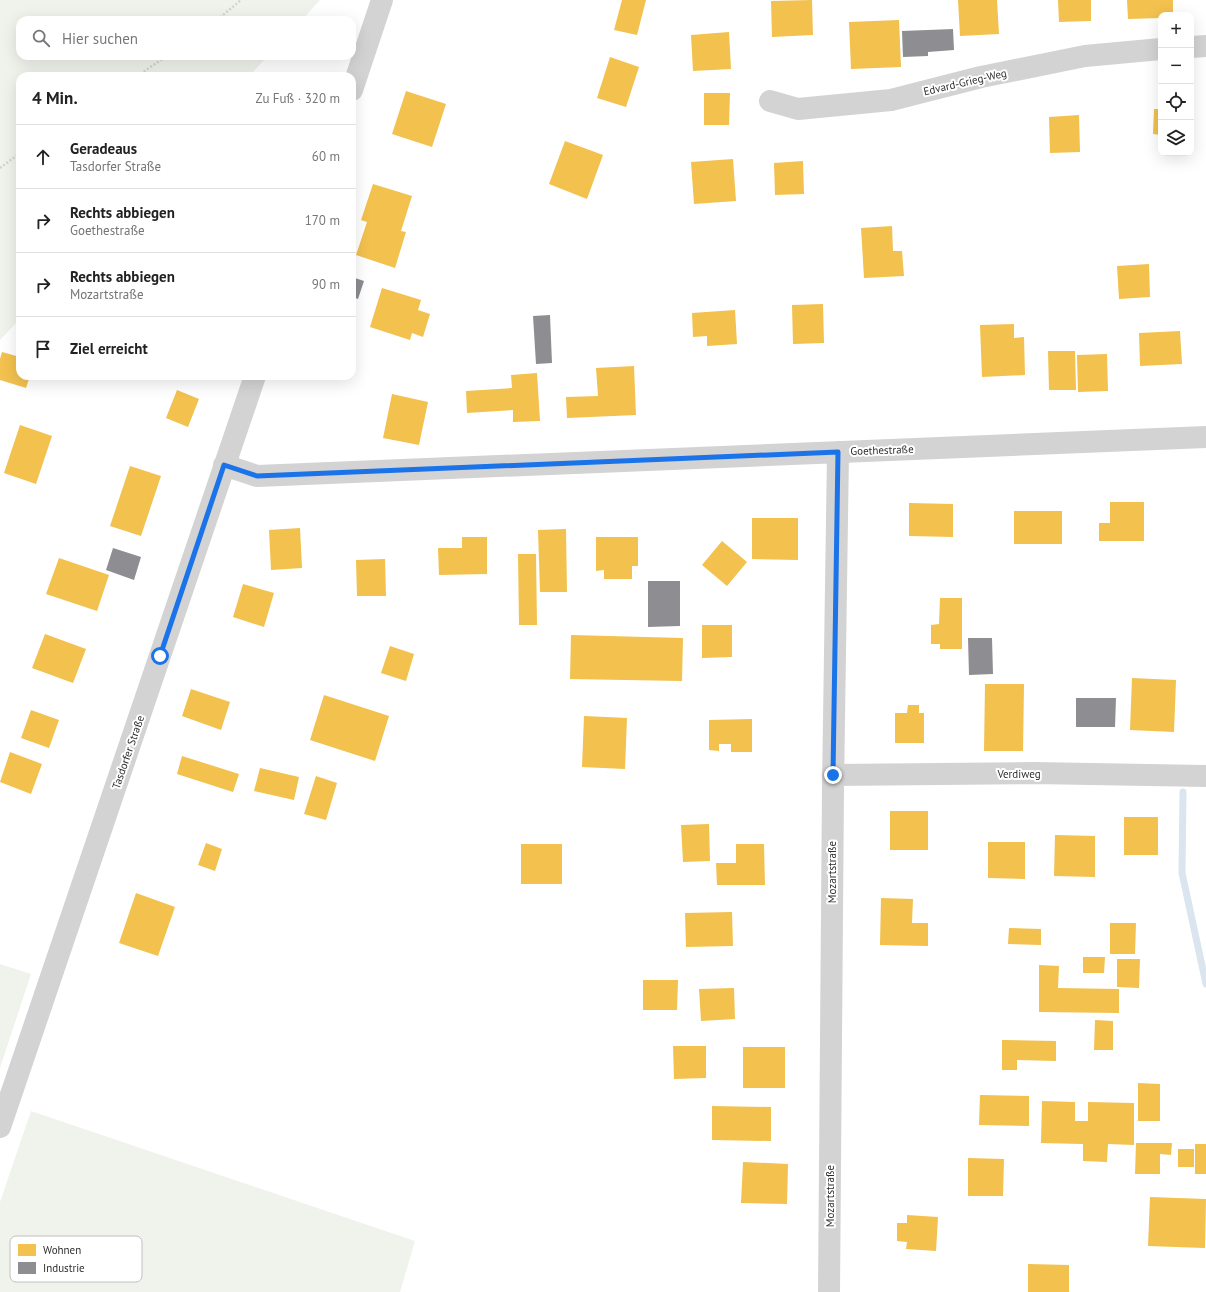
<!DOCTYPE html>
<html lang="de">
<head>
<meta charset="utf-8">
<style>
	:root { --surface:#fff; --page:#f2f2f2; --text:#222; --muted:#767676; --line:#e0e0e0 }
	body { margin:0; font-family:"PT Sans",sans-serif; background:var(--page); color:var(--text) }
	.controls { position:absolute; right:12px; top:12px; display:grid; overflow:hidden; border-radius:8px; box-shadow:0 4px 16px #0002 }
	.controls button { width:36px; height:36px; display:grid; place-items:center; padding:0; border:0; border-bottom:1px solid var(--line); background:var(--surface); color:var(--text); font:20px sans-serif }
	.stop { position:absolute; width:12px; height:12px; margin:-9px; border:3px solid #1a73e8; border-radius:50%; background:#fff }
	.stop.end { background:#1a73e8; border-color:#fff; box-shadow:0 1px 4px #0008 }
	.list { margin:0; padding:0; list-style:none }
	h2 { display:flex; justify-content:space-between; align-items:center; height:52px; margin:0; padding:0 16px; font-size:17px }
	h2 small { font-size:13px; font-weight:400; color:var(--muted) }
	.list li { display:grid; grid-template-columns:26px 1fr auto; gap:12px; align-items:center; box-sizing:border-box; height:64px; padding:0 16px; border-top:1px solid var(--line) }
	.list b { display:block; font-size:15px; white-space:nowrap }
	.list p { margin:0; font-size:13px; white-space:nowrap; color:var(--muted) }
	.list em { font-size:13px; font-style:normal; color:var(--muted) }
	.icon { flex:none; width:22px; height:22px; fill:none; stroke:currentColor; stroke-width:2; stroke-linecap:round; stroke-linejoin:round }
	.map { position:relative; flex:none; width:1206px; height:1292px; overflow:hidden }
	.search { position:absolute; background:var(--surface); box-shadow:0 4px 16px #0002; left:16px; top:16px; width:340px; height:44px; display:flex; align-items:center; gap:10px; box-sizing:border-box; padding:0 14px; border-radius:12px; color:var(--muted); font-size:15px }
	.panel { position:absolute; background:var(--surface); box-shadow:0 4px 16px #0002; left:16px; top:72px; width:340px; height:308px; border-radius:12px }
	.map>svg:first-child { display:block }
	.green { fill:#f0f3ec }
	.homes { fill:#f2c14e }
	.industry { fill:#8d8d92 }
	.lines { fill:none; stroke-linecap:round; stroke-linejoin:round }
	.stream { stroke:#dbe5ef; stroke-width:7 }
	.path { stroke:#d3d3d3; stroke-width:2.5; stroke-dasharray:2 2; stroke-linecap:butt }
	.street { stroke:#d3d3d3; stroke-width:22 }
	.route { stroke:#1a73e8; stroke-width:5 }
	.labels { text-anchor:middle; stroke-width:4; stroke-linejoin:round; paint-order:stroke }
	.street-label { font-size:11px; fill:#2e2e2e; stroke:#fff }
	.key { fill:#fff; stroke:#c0c0c0; stroke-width:1 }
	.key-label { font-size:11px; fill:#2e2e2e }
</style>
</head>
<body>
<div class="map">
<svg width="1206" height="1292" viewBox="0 0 1206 1292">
	<rect width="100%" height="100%" fill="#fff"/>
	<!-- green -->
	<path class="green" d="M0,0H320L302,20H20V56H268L249,76H20V319L0,340Z
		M0,964L31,974L0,1068Z
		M31,1111L415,1241L400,1292H0V1202Z"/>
	<!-- homes -->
	<path class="homes" d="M622,0H646L637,35L614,30Z
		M812,0L813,35L772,37L771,1Z
		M958,0H997L999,34L960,36Z
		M1058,0H1091V21L1059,22Z
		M1127,0H1173V15H1161V18L1128,19Z
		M899,20L901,67L851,69L849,22Z
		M729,32L731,69L693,71L691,35Z
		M610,57L639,67L626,107L597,98Z
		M406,91L446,104L432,147L392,134Z
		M704,93H730L729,125H704Z
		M1154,109H1161V135L1153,134Z
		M1079,115L1080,152L1050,153L1049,117Z
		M565,141L603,155L587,199L549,184Z
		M733,159L736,201L694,204L691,162Z
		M803,161L804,194L775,195L774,163Z
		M373,184L412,196L401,231L406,232L395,268L356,255L367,222L361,220Z
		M892,226L893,251H902L904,276L864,278L861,228Z
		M1149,264L1150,297L1119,299L1117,266Z
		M382,288L421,300L418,310L430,314L423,337L412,333L410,340L370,327Z
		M823,304L824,343L793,344L792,305Z
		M735,310L737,344L707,346V336L693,337L692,313Z
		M1014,324V338L1024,337L1025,375L982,377L980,325Z
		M1180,331L1182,364L1140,366L1139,333Z
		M1048,351H1075L1076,390H1049Z
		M2,352L20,357V376H30L26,388L0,380V359Z
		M1107,354L1108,391L1078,392L1077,355Z
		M634,366L636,415L567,418L566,397L598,396L596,368Z
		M537,373L540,421L513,422V410L467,413L466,391L512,388L511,375Z
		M177,390L199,399L188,427L166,418Z
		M392,394L428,402L419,445L383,438Z
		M20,425L52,436L36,484L4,473Z
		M130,466L161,476L141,536L110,526Z
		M1110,502H1144V541H1099V523H1110Z
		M909,503L953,504V537L909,536Z
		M1014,511H1062V544H1014Z
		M752,518H798V560L752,559Z
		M300,528L302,568L271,570L269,530Z
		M566,529L567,592H540L538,530Z
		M462,537H487V574L439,575L438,548H462Z
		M596,537H638V566H632V579H604V570L596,571Z
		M722,541L747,562L727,586L702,565Z
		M518,554H536L537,625H519Z
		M59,558L109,575L97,611L46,594Z
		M385,559L386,596H357L356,560Z
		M243,584L274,593L264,627L233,617Z
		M940,598H962V649H940V644H931V625L939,624Z
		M702,625H732V657L702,658Z
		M45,634L86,649L73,683L32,668Z
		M571,635L683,638L682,681L570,679Z
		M390,646L414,654L406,681L381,673Z
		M1132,678L1176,680L1174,732L1130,730Z
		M985,684H1024L1023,751H984Z
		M191,689L230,702L221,730L182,716Z
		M324,695L389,716L375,761L310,740Z
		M908,705H919V713H924V743H895V713H907Z
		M31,710L59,720L49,748L21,738Z
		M584,716L627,718L625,769L582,767Z
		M752,719V752H731V744H719V751L709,750V720Z
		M10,752L42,764L31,794L0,782Z
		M182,756L239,774L233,792L177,774Z
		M260,768L299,777L294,800L254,791Z
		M316,776L337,783L326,820L304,814Z
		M890,811H928V850H890Z
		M1124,817H1158V855H1124Z
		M709,824L710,861L683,862L681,825Z
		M1055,835L1095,836V877L1054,876Z
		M988,842H1025V879L988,878Z
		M206,843L222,849L215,871L198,865Z
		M521,844H562V884H521Z
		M736,844H764L765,885H717L716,863H736Z
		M136,893L175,907L158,956L119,943Z
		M881,898L913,899L912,923H928V946L880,945Z
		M732,912L733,946L686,947L685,913Z
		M1110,923H1136L1135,954H1110Z
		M1009,928L1041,929V945L1008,944Z
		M1083,957H1105L1104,973H1083Z
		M1117,959H1140L1139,988L1117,987Z
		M1039,965L1059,966L1058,988L1119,989V1013L1039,1012Z
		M643,980H678L677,1010H643Z
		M734,988L735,1019L701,1021L699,989Z
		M1095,1020L1113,1021V1050H1094Z
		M1002,1040L1056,1041V1061L1017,1060V1070H1002Z
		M673,1046H706V1078L674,1079Z
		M743,1047H785V1088H743Z
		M1138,1083L1160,1084V1121H1138Z
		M980,1095L1029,1096V1126L979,1125Z
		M1042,1101L1075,1102V1121H1088V1102L1134,1103V1145L1108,1144L1107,1162L1083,1161V1144L1041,1143Z
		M712,1106L771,1107V1141L712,1140Z
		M1136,1143H1172L1171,1155L1160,1154V1174H1135Z
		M1195,1144H1206V1174H1195Z
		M1178,1149H1194V1167H1178Z
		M968,1158L1004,1159L1003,1196H968Z
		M743,1162L788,1164L787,1204L741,1203Z
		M1150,1197L1206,1199L1205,1248L1148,1246Z
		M907,1215L938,1217L936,1251L906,1249L907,1242L897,1241V1223H907Z
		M1028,1264L1069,1265V1292H1028Z"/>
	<!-- industry -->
	<path class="industry" d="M953,29L954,50L928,52V56L903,57L902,31Z
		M352,277L364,281L358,299L352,297Z
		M550,315L552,363L536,364L533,316Z
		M113,548L141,557L134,580L106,570Z
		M648,581H680V626L648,627Z
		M968,638H992L993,674L969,675Z
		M1076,698H1116L1115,727H1076Z"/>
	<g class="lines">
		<!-- stream -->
		<path class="stream" d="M1183,792L1182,873L1206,984"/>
		<!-- path -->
		<path class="path" d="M217,20L241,0
			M137,76L167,56
			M0,168L20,153"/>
		<!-- street -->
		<path class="street" d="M1191,47L1206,46
			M352,90L382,0
			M770,101L798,109L891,100L981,77L1085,56L1161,49
			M224,465L257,476L1206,437
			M833,775L1034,773L1206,776
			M0,1127L255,376
			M829,1292L833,787L838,452"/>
	</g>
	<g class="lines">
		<!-- route -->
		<path class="route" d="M160,656L224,465L257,476L838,452L833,775"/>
	</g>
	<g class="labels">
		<!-- street labels -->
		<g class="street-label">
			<text transform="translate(965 82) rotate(-13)" y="4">Edvard-Grieg-Weg</text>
			<text transform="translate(882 450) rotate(-2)" y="4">Goethestraße</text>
			<text transform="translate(128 752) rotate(-71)" y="4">Tasdorfer Straße</text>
			<text x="1019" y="778">Verdiweg</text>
			<text transform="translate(832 872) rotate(-90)" y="4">Mozartstraße</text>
			<text transform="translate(830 1196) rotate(-90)" y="4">Mozartstraße</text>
		</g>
	</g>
	<!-- legend -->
	<rect x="10" y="1236" width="132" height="46" rx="6" class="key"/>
	<rect x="18" y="1244" width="18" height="12" fill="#f2c14e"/>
	<rect x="18" y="1262" width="18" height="12" fill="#8d8d92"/>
	<g class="key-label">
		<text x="43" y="1254">Wohnen</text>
		<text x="43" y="1272">Industrie</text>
	</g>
</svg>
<div class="controls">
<button>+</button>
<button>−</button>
<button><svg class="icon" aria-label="locate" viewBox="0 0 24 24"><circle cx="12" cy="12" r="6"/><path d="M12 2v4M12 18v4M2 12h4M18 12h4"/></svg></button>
<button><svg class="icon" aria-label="layers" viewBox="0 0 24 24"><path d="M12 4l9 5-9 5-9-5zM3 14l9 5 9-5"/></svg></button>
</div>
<div class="stop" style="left:160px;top:656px"></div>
<div class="stop end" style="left:833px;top:775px"></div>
<div class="search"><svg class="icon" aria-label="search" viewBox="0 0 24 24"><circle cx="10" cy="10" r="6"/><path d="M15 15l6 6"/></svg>Hier suchen</div>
<section class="panel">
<h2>4 Min.<small>Zu Fuß · 320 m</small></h2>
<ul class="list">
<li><svg class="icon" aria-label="ahead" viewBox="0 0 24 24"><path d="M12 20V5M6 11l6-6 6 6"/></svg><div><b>Geradeaus</b><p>Tasdorfer Straße</p></div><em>60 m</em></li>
<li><svg class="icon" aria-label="right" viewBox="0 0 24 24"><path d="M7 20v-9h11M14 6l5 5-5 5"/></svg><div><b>Rechts abbiegen</b><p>Goethestraße</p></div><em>170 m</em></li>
<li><svg class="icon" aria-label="right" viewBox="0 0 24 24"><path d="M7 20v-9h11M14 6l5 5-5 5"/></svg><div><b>Rechts abbiegen</b><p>Mozartstraße</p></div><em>90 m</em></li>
<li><svg class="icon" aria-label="arrive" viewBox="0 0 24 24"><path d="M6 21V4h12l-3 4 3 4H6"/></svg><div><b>Ziel erreicht</b></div></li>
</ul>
</section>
</div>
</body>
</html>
